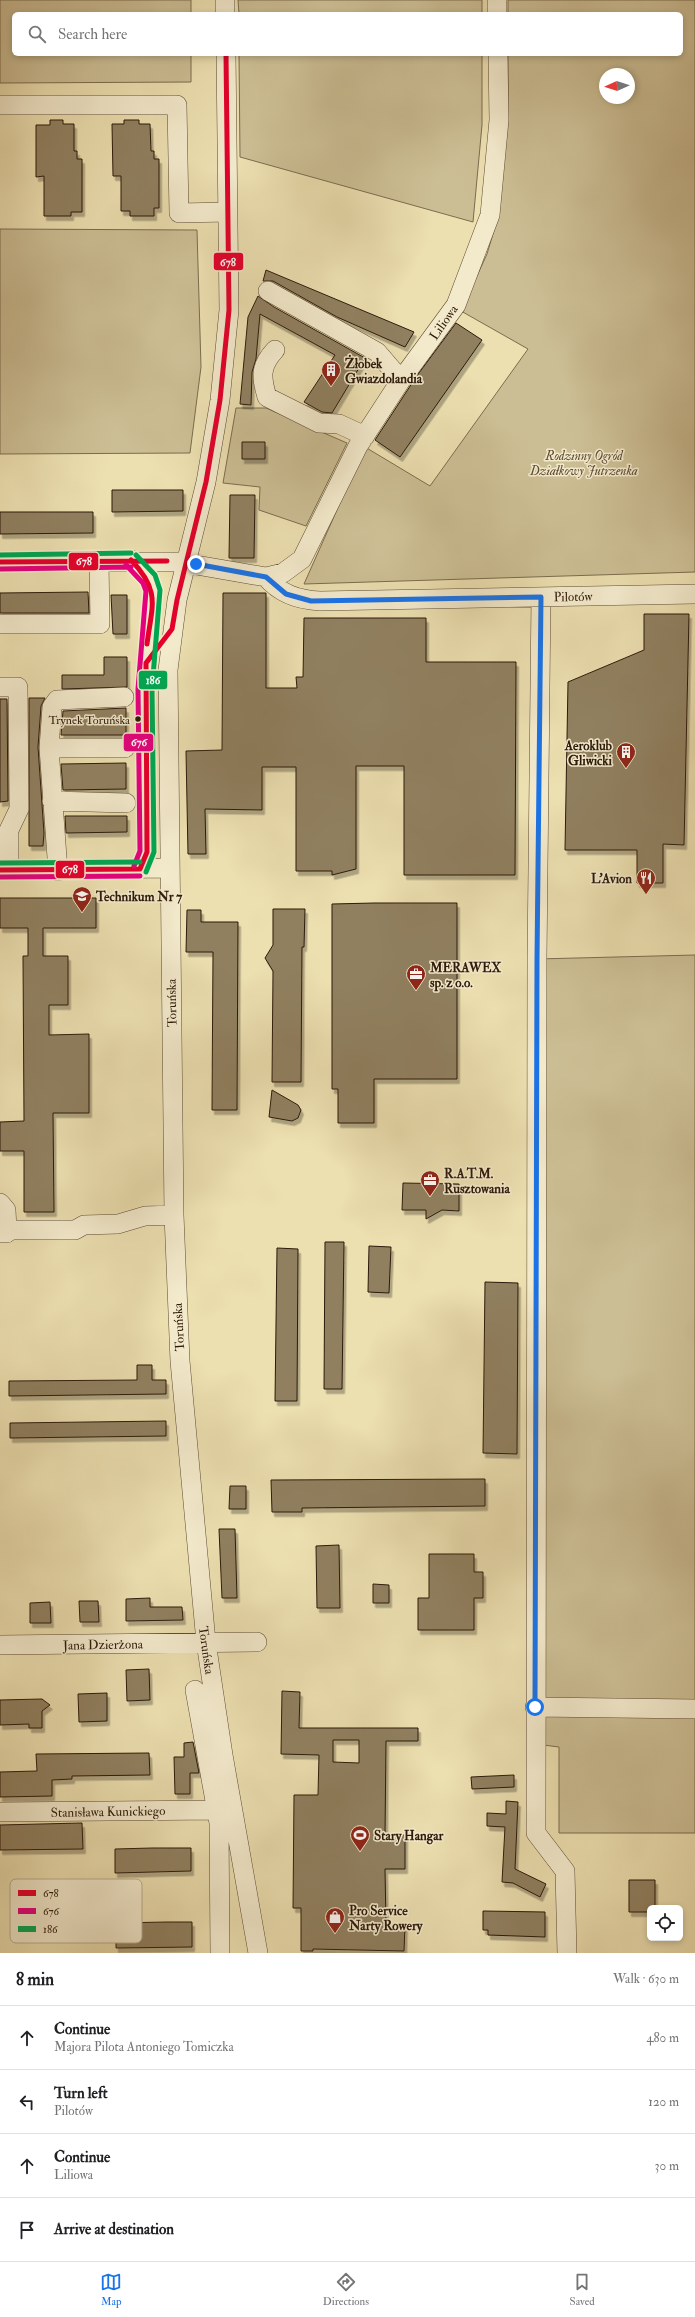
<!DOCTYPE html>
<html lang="en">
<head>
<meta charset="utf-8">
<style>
	:root { --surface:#fff; --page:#f2f2f2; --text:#202124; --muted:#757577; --line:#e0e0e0; --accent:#1a73e8 }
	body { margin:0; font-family:"IM FELL Double Pica",serif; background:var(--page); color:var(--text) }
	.controls { position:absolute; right:12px; bottom:12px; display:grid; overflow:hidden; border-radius:6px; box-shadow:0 2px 6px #0003 }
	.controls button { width:36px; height:36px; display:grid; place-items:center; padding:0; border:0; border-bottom:1px solid var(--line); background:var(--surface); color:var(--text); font:20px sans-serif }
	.compass { position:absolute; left:599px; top:68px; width:36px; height:36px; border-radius:50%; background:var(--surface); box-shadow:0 2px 6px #0003; rotate:267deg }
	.stop { position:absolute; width:12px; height:12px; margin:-9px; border:3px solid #1a73e8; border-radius:50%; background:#fff }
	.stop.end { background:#1a73e8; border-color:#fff; box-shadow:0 1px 4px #0008 }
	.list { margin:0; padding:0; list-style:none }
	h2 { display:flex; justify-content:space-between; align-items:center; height:52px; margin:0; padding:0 16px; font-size:17px }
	h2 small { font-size:13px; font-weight:400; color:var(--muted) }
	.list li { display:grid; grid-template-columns:26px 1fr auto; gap:12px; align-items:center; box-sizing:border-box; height:64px; padding:0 16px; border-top:1px solid var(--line) }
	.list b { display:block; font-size:15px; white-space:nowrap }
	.list p { margin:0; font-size:13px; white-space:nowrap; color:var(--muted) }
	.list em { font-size:13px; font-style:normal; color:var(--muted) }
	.icon { flex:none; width:22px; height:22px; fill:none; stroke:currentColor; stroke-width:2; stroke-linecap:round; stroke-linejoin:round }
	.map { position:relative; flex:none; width:695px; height:1953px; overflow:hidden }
	.search { position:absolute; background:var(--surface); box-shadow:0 2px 6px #0003; left:12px; right:12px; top:12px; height:44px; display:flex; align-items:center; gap:10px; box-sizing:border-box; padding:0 14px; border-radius:6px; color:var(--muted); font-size:15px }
	.sheet { height:308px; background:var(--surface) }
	nav { display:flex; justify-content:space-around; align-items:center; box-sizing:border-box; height:56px; border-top:1px solid var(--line); background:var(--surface); font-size:11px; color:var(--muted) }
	nav a { display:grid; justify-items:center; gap:2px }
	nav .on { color:var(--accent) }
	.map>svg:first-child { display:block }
	.green { fill:#ccbe94; stroke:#7c6c4f; fill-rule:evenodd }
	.building { fill:#908060; stroke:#2d1a0a; fill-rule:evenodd; filter:url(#shadow) }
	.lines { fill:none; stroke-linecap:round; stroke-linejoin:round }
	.minor-casing { stroke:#5d4b34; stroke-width:20 }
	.minor { stroke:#f3eacc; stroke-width:19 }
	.bus-1-casing { stroke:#f3eacc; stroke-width:8 }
	.bus-2-casing { stroke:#f3eacc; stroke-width:8 }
	.bus-3-casing { stroke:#f3eacc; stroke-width:8 }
	.bus-1 { stroke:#e4002b; stroke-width:5 }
	.bus-2 { stroke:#e5007d; stroke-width:5 }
	.bus-3 { stroke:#00a651; stroke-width:5 }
	.route { stroke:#1a73e8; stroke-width:5 }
	.bus-dot { fill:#2d1a0a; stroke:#f3eacc; stroke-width:1.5 }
	.labels { text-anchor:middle; stroke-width:3; stroke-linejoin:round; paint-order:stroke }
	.bus-label { font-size:12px; fill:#2d1a0a; stroke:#f3eacc; text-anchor:end }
	.street-label { font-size:13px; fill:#2d1a0a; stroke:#f3eacc }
	.poi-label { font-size:13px; font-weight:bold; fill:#2d1a0a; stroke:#f3eacc; text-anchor:start }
	.park-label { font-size:13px; font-style:italic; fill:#5d4b33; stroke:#f3eacc }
	.key { fill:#f3eacc; stroke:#b8ac92; stroke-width:1 }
	.key-label { font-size:11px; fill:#2d1a0a }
	.line-badge { stroke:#f3eacc; stroke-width:1.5 }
	.badge-label { font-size:11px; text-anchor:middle; font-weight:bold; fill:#fff }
</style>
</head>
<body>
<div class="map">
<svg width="695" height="1953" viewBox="0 0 695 1953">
	<defs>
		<filter id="shadow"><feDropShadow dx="2.5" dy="4.5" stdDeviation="0" flood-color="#0004"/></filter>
	</defs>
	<rect width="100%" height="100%" fill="#ecdfb0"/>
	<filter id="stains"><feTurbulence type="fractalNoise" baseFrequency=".005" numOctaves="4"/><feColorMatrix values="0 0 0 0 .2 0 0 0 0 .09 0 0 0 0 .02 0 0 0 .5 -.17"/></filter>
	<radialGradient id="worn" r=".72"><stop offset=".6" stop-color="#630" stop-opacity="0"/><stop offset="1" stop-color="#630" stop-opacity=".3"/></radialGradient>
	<!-- green -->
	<path class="green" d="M0,0H191V14H14V54H191V82L0,83Z
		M238,0H482V14H239Z
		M508,0H695V572L304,584L365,447L430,486L528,349L461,311L487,254L498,217L508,120V54H681V14H508ZM605,74H629V98H605Z
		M239,54H482V125L473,222L240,157Z
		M0,229L197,230L201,367L190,453L0,454Z
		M236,408H266L347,443L306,526L259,510L260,487L223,483Z
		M695,955V1833H559V1747L535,1744L537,959Z"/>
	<!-- building -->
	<path class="building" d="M50,120H63V124H74V151H77V159H82V212H71V216H44V176L36,177V125H50Z
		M124,120H139V124H150L151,151H154V159H159V208H154V216H130V211H121V176H113L112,124H124Z
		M266,270L414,332L405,347L337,317L273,281H263Z
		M258,296L274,307L365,358L332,413L322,412L304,402L335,355L260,314L256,359L252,372L251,405L240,404L248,317Z
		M456,323L482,340L400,457L375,440L416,377Z
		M242,442H265V459H242Z
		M112,490H183V511L112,512Z
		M230,495H255L254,558H229Z
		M0,512H93V533L0,534Z
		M88,592L89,613H0V593Z
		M223,593H266V688H297L296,677H303L304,618H426V662H516L515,875H404V766H356V869L332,875V871H296V767H262V810L205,809L206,854H188L186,751L222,750Z
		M111,595H127V634H113Z
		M644,614H689L684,845L663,844V883H637V850H565L568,682L644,650Z
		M104,657H127V687L62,689V675H104Z
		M29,698H45L41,706L38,747L44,833L43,846H29Z
		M0,699H7L8,801L0,802Z
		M126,708V735H61L63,711Z
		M126,763V789L63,790L61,764Z
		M65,816H127V832L66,833Z
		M0,898H96V928H43V956H68V1005H49V1035L89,1034V1113H53L54,1212H24V1151H0V1122L24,1121L23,956H28V928H0Z
		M374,903H457V1079H374V1123H338V1089H332V904Z
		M273,909H305L304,947H302L301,1082H272L273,971L265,958L273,945Z
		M187,910H201V922H238L237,1110H212L213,952H186Z
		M272,1090L298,1105L301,1110L298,1118L292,1121L269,1117Z
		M403,1183L459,1184V1211L442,1210L426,1219V1210H402Z
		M325,1242H344L342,1389H324Z
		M369,1246L391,1247L389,1293L368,1292Z
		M277,1248L298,1249L297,1401H275Z
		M485,1282L518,1283L517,1454L483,1453Z
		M137,1365H152V1380H166V1394L9,1396V1381L137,1380Z
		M166,1421V1436L10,1438V1423Z
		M485,1479V1506L302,1508V1512H272L271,1480Z
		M230,1486H246V1509H229Z
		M219,1529H235L237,1598H222Z
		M339,1545L340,1608H317L316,1546Z
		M429,1554H474V1572H483V1598H474V1630H418V1598H429Z
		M373,1584L389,1585V1603H373Z
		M150,1598V1607H182L183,1620L126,1621V1599Z
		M79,1601H98L99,1622H80Z
		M50,1602L51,1623H30V1603Z
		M149,1669L150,1700L127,1701L126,1670Z
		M282,1691L300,1692L299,1728H418V1741H386L385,1835H405V1869H385L386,1924L405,1925L404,1951L313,1949V1951H301V1908H293L294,1795H318L319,1755L281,1754ZM333,1740H359V1763L333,1762Z
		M107,1693V1721L79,1722L78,1694Z
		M42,1699L50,1705L42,1711V1728H29V1724L0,1725V1700Z
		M193,1742L199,1773H190V1794H175L174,1757H184V1743Z
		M149,1753L150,1775L72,1776V1779L52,1780V1796L0,1797V1772L37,1771L36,1754Z
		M514,1775V1787L472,1789L471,1777Z
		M506,1801L518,1802L515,1869L546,1884L540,1897L513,1883L502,1882L505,1827L487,1826V1813L506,1814Z
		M82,1823L83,1849L0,1850V1825Z
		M152,1848H191V1871L115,1873V1849Z
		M629,1880H655V1908H650V1912H629Z
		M483,1911L545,1912V1937L488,1935V1930H483Z
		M166,1922H192V1947L116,1948V1923Z"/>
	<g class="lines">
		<defs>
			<path id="minor" d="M225,0V14
				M497,0V14
				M226,54L229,310L220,400L206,482L177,600L168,670L174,1215L180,1361L206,1642L223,1755L258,1953
				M0,105H177L179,213L228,212
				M268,291L377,352L401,380
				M275,350C260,366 261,377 267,397L319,423L339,424L365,436
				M131,560L149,579L153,590L145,689L147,839V852L140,869
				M0,562H179L266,577L283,573L302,559L358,446L401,380L456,305L490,215L499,120L498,54
				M266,577C280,594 298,600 320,601L695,594
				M541,597L537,959L536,1833L565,1871L567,1953
				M0,624H100L99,561
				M0,687H18L19,809L9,830V870
				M49,748H125
				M52,801L126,803
				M0,870L169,868
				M58,871L49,748L52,707L57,700L124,697
				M0,1203L6,1210L7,1230V1233H0
				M7,1230H75L84,1225L118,1224L145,1216L174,1215
				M0,1645L257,1642
				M195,1690L219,1823L220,1953
				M535,1707L695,1709
				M0,1812L217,1810"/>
		</defs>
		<!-- minor casing -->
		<use href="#minor" class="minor-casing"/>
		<!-- minor -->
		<use href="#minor" class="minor"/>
		<defs>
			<path id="bus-1" d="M131,560C161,591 152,605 147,644
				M0,562L167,561
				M140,869L147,852L146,663L172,629L177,600L206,482L220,400L229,310L226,54
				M0,870L140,869"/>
			<path id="bus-2" d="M126,565L143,583L146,591L138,689L140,851L134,866
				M0,569L131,567
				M0,877L140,876"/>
			<path id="bus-3" d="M0,555L131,553
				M136,555L155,575L160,590L152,689L154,852L146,872
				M0,863L140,862"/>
		</defs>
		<!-- bus-1 casing -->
		<use href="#bus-1" class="bus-1-casing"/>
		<!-- bus-2 casing -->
		<use href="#bus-2" class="bus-2-casing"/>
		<!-- bus-3 casing -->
		<use href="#bus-3" class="bus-3-casing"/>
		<!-- bus-1 -->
		<use href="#bus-1" class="bus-1"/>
		<!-- bus-2 -->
		<use href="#bus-2" class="bus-2"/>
		<!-- bus-3 -->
		<use href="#bus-3" class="bus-3"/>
	</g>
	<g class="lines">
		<!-- route -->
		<path class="route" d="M196,564L266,577L286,594L311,601L541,597L537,959L535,1707"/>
	</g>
	<!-- icons -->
	<defs>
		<symbol id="building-pin" viewBox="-11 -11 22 30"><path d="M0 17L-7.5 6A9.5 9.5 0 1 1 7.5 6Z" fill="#8f2418" stroke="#f3eacc"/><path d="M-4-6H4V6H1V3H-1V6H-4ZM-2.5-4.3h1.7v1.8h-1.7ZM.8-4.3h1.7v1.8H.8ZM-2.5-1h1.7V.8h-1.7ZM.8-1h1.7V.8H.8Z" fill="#fff"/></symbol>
		<symbol id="restaurant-pin" viewBox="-11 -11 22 30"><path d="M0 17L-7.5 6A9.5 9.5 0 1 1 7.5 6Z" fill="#8f2418" stroke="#f3eacc"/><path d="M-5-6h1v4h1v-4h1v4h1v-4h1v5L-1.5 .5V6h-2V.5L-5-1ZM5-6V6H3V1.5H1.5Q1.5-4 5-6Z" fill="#fff"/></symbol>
		<symbol id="school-pin" viewBox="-11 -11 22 30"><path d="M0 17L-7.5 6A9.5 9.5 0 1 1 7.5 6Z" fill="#8f2418" stroke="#f3eacc"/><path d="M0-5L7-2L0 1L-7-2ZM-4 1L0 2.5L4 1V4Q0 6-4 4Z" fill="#fff"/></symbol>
		<symbol id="office-pin" viewBox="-11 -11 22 30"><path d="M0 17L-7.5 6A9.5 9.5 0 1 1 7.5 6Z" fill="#8f2418" stroke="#f3eacc"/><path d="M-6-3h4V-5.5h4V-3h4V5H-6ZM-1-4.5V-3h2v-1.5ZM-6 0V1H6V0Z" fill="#fff"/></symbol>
		<symbol id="stadium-pin" viewBox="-11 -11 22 30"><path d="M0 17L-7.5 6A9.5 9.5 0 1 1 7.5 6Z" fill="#8f2418" stroke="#f3eacc"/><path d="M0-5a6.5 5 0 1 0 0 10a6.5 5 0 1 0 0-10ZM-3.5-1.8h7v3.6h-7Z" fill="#fff"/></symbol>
		<symbol id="shop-pin" viewBox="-11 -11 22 30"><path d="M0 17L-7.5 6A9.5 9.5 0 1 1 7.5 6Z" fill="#8f2418" stroke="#f3eacc"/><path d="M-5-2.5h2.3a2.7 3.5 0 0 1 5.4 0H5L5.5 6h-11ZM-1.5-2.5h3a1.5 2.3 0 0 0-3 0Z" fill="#fff"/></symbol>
	</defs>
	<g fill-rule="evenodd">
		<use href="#building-pin" x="320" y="359" width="22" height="30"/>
		<use href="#building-pin" x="615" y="741" width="22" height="30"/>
		<use href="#restaurant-pin" x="635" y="867" width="22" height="30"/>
		<use href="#school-pin" x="71" y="885" width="22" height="30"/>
		<use href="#office-pin" x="405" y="963" width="22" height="30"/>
		<use href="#office-pin" x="419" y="1169" width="22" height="30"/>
		<use href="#stadium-pin" x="349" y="1824" width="22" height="30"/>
		<use href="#shop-pin" x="324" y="1906" width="22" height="30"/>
	</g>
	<!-- markers -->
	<circle class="bus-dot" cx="138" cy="719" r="3.5"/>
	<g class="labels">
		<!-- bus labels -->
		<g class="bus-label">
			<text x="130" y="724">Trynek Toruńska</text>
		</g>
		<!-- street labels -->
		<g class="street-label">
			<text transform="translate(443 322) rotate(-55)" y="5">Liliowa</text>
			<text transform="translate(573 596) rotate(-1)" y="5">Pilotów</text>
			<text transform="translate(171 1003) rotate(-91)" y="5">Toruńska</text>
			<text transform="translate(178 1327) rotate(-93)" y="5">Toruńska</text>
			<text transform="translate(103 1644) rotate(-1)" y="5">Jana Dzierżona</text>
			<text transform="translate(207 1650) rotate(82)" y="5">Toruńska</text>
			<text transform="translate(108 1811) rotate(-1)" y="5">Stanisława Kunickiego</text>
		</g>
		<!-- poi labels -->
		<g class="poi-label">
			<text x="345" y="368">Żłobek<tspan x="345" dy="15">Gwiazdolandia</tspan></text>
			<text x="612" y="750" text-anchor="end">Aeroklub<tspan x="612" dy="15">Gliwicki</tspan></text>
			<text x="632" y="883" text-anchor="end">L'Avion</text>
			<text x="96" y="901">Technikum Nr 7</text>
			<text x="430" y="972">MERAWEX<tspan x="430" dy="15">sp. z o.o.</tspan></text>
			<text x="444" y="1178">R.A.T.M.<tspan x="444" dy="15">Rusztowania</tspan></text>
			<text x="374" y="1840">Stary Hangar</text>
			<text x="349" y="1915">Pro Service<tspan x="349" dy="15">Narty Rowery</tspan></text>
		</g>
		<!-- park labels -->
		<g class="park-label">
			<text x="584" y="460">Rodzinny Ogród<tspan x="584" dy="15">Działkowy Jutrzenka</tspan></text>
		</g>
	</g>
	<!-- legend -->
	<rect x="10" y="1879" width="132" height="64" rx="6" class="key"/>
	<rect x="18" y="1890" width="18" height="6" fill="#e4002b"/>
	<rect x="18" y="1908" width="18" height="6" fill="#e5007d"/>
	<rect x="18" y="1926" width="18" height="6" fill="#00a651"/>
	<g class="key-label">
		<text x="43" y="1897">678</text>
		<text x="43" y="1915">676</text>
		<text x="43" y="1933">186</text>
	</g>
	<g class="line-badge">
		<rect x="213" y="252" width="31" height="19" rx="4" fill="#e4002b"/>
		<rect x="68" y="552" width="31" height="19" rx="4" fill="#e4002b"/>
		<rect x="138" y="670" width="30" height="20" rx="4" fill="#00a651"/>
		<rect x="123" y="733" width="31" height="19" rx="4" fill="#e5007d"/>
		<rect x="55" y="860" width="30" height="19" rx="4" fill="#e4002b"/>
	</g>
	<g class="badge-label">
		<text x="228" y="266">678</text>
		<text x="84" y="565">678</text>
		<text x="153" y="684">186</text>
		<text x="139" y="746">676</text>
		<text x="70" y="873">678</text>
	</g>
	<rect width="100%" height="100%" filter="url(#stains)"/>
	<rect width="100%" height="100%" fill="url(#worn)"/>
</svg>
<div class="controls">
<button><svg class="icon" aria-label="locate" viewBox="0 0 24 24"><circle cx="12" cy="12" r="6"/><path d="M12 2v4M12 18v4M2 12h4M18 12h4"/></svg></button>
</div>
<svg class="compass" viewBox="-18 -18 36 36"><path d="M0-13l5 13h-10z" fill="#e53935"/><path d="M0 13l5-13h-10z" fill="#757577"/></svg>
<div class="stop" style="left:535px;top:1707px"></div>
<div class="stop end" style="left:196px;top:564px"></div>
<div class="search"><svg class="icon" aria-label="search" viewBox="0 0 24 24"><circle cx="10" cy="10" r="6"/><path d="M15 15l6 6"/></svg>Search here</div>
</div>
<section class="sheet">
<h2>8 min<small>Walk · 630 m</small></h2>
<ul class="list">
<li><svg class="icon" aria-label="ahead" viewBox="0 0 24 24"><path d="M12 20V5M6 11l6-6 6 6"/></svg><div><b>Continue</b><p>Majora Pilota Antoniego Tomiczka</p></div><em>480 m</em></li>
<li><svg class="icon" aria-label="left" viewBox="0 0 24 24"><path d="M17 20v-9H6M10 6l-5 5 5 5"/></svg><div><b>Turn left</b><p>Pilotów</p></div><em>120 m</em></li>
<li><svg class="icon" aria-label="ahead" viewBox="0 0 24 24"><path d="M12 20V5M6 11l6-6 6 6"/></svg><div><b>Continue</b><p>Liliowa</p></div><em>30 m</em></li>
<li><svg class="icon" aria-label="arrive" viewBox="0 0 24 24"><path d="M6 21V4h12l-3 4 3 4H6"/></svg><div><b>Arrive at destination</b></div></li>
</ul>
</section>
<nav>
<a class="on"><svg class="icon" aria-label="map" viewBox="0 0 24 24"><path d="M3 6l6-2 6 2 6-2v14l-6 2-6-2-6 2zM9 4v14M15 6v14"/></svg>Map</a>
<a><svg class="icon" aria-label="directions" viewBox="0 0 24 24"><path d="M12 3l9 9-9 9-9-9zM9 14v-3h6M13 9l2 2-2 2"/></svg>Directions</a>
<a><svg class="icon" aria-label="saved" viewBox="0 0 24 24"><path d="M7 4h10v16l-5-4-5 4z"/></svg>Saved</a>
</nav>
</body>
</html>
